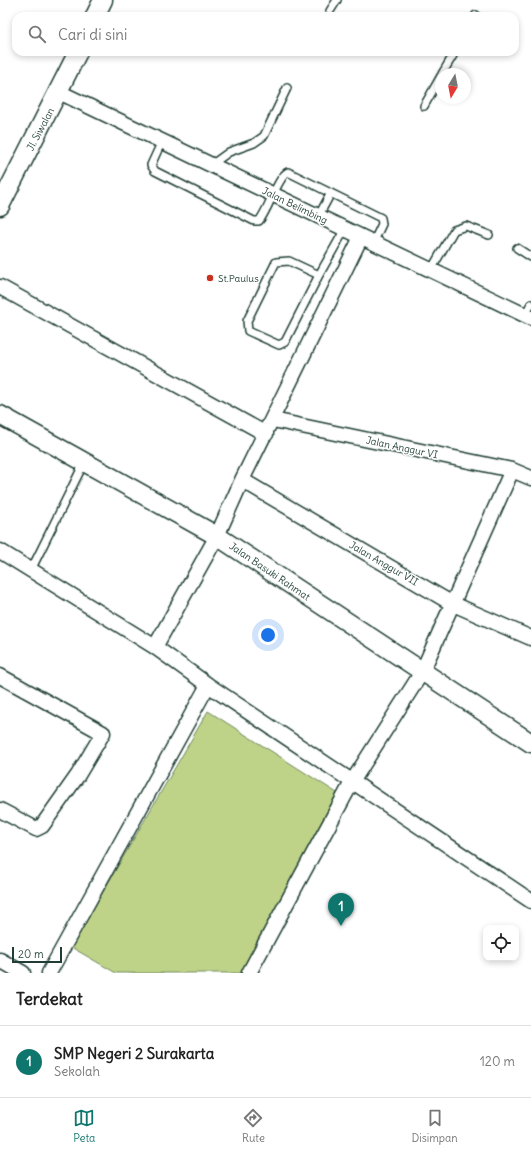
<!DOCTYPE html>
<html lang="id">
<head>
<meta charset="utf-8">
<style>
	:root { --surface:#fff; --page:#f2f2f2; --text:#222; --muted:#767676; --line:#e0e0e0; --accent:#0f766e }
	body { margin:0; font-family:Delius,sans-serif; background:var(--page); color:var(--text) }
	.controls { position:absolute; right:12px; bottom:12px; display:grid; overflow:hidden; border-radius:8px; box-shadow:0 2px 6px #0003 }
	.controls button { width:36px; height:36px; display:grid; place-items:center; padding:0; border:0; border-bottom:1px solid var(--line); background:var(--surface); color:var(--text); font:20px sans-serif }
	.compass { position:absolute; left:435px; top:68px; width:36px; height:36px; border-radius:50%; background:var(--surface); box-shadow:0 2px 6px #0003; rotate:190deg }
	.scale { position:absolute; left:12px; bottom:10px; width:50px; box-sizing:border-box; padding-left:4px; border:2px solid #1f3d34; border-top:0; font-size:11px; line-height:14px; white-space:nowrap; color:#1f3d34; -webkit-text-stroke:3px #fff; paint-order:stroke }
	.you { position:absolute; left:268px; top:635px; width:14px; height:14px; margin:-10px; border:3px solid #fff; border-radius:50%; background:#1a73e8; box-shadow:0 0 0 6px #1a73e833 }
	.badge { display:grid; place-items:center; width:26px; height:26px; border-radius:50%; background:var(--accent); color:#fff; font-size:13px; font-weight:700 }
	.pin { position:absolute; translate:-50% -33px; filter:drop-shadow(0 1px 2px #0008) }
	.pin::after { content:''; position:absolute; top:21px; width:14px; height:12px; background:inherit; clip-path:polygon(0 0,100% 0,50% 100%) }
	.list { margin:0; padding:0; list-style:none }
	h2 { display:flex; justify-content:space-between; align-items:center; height:52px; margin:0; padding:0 16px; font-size:17px }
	h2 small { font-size:13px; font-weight:400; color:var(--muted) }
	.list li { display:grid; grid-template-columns:26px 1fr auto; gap:12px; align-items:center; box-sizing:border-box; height:72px; padding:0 16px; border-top:1px solid var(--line) }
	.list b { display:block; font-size:15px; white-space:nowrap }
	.list p { margin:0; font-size:13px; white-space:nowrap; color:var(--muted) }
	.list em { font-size:13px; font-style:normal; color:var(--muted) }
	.icon { flex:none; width:22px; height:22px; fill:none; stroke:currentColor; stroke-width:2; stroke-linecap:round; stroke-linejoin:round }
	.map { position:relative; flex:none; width:531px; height:973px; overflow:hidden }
	.search { position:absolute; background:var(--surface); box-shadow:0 2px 6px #0003; left:12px; right:12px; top:12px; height:44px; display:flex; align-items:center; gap:10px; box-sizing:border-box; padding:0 14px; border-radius:12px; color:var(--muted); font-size:15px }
	.sheet { height:124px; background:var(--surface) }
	nav { display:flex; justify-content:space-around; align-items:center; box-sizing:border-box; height:56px; border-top:1px solid var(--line); background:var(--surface); font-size:11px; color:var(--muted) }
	nav a { display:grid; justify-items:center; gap:2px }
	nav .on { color:var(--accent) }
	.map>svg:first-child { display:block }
	.green { fill:#bfd388; stroke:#6f885e }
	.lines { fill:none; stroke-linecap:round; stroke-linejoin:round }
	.service-casing { stroke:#1f3d34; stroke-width:10 }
	.minor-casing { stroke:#1f3d34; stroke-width:17 }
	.tertiary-casing { stroke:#1f3d34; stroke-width:21 }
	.service { stroke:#fff; stroke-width:7 }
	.minor { stroke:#fff; stroke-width:14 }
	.tertiary { stroke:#fff; stroke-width:18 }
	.poi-dot { fill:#c8321e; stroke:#fff; stroke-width:1.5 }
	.labels { text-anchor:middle; stroke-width:3; stroke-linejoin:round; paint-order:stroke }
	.street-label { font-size:10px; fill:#1f3d34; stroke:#fff }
	.poi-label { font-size:10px; fill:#1f3d34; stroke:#fff; text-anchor:start }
</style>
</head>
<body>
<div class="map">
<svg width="531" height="973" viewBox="0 0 531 973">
	<rect width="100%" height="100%" fill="#fff"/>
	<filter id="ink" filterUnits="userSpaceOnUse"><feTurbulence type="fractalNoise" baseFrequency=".025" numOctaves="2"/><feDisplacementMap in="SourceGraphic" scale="8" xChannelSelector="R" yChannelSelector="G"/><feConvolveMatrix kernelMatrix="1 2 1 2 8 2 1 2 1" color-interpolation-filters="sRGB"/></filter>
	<g filter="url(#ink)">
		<!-- green -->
		<path class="green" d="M208,711L337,793L241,973H116L71,947Z"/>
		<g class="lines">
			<defs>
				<path id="service" d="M330,11L337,0
					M475,16L476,15
					M442,74L455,52
					M424,106L441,76
					M162,141L151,165L155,171L254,221H259C268,211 278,176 288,172L381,218L382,224L373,243
					M211,165L229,152L254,143L264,136L287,88
					M318,217L331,193
					M517,248L531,257
					M431,270L454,230L466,226L489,235
					M319,275L289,261L276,262L247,321L248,331L279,345L285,342L319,275L345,229
					M525,315L531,304
					M31,570L84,463"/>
				<path id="minor" d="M59,92L531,318
					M0,287L266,434
					M273,420L512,470L531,478
					M242,480L451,603L531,638
					M0,551L155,647L208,685L531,901
					M155,647L217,536L242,480L361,237
					M0,676L103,733L78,775L42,826L36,829L0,810
					M0,960L23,973
					M49,973L208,685
					M249,973L352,782L422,672L512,470"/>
				<path id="tertiary" d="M95,16L103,0
					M0,206L78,52
					M0,415L217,536L531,743"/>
			</defs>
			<!-- service casing -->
			<use href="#service" class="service-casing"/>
			<!-- minor casing -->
			<use href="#minor" class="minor-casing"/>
			<!-- tertiary casing -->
			<use href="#tertiary" class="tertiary-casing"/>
			<!-- service -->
			<use href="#service" class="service"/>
			<!-- minor -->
			<use href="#minor" class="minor"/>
			<!-- tertiary -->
			<use href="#tertiary" class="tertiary"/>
		</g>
	</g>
	<!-- markers -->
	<circle class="poi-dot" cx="210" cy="278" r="4"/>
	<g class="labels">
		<!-- street labels -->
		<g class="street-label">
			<text transform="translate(40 129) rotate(-62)" y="4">Jl. Siwalan</text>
			<text transform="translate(295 205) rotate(26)" y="4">Jalan Belimbing</text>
			<text transform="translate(402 447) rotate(12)" y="4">Jalan Anggur VI</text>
			<text transform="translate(384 563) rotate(30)" y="4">Jalan Anggur VII</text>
			<text transform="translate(270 571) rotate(34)" y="4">Jalan Basuki Rahmat</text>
		</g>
		<!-- poi labels -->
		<g class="poi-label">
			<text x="218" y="282">St.Paulus</text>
		</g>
	</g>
</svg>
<div class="controls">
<button><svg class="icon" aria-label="locate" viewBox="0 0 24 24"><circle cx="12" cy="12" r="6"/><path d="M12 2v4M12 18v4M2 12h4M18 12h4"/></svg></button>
</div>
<svg class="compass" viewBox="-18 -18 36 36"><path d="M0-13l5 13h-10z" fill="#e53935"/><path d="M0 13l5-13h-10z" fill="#767676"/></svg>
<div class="scale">20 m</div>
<div class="you"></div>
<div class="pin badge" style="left:341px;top:926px">1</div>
<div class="search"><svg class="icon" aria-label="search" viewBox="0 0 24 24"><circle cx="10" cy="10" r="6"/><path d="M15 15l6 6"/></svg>Cari di sini</div>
</div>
<section class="sheet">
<h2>Terdekat<small></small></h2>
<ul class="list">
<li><span class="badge">1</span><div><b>SMP Negeri 2 Surakarta</b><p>Sekolah</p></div><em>120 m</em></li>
</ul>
</section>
<nav>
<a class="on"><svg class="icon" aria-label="map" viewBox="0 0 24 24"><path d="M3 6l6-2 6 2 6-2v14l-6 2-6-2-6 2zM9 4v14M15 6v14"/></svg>Peta</a>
<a><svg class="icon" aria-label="directions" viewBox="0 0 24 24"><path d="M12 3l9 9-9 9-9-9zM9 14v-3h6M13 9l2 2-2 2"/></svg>Rute</a>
<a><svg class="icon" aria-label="saved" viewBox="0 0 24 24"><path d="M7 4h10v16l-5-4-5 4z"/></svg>Disimpan</a>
</nav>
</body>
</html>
